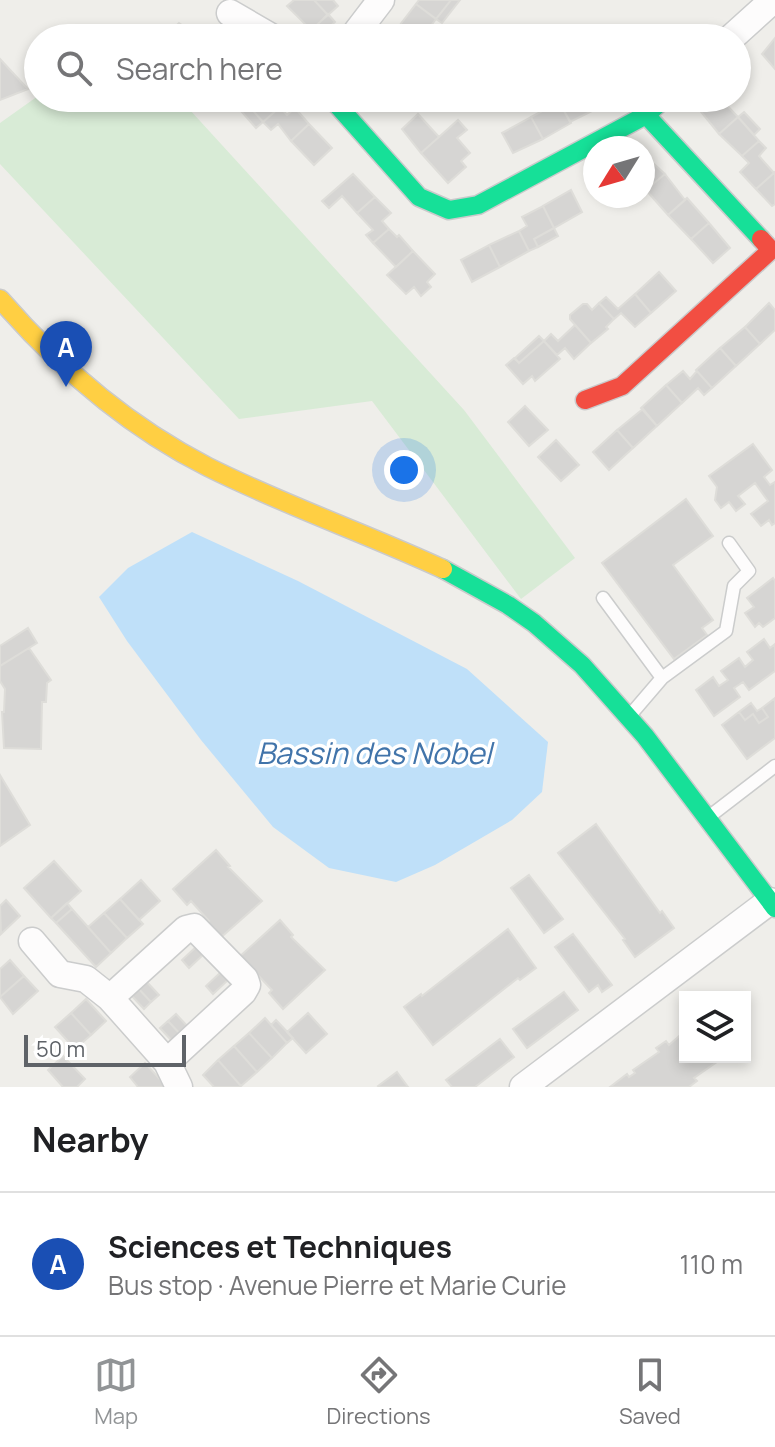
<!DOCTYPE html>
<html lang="en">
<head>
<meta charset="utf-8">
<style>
	:root { --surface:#fff; --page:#f6f6f6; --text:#202124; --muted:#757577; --line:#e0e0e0; --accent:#919496 }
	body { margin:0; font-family:Manrope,sans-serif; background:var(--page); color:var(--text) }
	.controls { position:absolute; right:24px; bottom:24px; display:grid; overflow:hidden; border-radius:0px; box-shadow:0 4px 12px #0003 }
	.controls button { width:72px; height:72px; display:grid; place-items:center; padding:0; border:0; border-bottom:2px solid var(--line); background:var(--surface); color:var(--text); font:40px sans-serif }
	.compass { position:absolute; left:583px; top:136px; width:72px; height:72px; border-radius:50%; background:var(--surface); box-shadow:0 4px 12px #0003; rotate:233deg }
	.scale { position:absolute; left:24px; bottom:20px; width:162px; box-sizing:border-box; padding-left:8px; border:4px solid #5f6368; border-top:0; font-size:22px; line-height:28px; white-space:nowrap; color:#5f6368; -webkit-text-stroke:6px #fff; paint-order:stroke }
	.you { position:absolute; left:404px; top:470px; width:28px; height:28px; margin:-20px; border:6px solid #fff; border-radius:50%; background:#1a73e8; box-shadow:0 0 0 12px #1a73e833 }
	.badge { display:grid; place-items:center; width:52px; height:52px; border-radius:50%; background:var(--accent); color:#fff; font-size:26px; font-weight:700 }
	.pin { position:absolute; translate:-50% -66px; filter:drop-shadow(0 2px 4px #0008) }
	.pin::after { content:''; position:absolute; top:42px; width:28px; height:24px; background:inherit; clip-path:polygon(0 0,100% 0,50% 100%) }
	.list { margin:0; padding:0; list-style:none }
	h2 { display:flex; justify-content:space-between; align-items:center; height:104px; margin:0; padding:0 32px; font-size:34px }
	h2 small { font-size:26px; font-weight:400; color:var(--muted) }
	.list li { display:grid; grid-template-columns:52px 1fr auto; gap:24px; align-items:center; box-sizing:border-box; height:144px; padding:0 32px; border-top:2px solid var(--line) }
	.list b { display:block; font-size:30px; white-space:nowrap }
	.list p { margin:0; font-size:26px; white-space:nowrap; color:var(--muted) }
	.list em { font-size:26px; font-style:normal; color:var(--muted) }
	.icon { flex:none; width:44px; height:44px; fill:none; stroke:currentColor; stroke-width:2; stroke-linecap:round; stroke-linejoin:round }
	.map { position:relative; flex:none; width:775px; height:1087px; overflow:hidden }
	.search { position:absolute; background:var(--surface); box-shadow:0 4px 12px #0003; left:24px; right:24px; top:24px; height:88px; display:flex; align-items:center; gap:20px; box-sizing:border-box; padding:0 28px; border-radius:44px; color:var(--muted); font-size:30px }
	.sheet { height:248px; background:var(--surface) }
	nav { display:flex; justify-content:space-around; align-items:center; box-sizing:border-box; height:112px; border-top:2px solid var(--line); background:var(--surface); font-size:22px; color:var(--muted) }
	nav a { display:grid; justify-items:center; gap:4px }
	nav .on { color:var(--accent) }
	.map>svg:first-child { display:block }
	.green { fill:#d8ebd6 }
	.water { fill:#bfe0f9 }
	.building { fill:#d6d5d3; stroke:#deddd9; stroke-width:2 }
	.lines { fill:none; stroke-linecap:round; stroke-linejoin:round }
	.lane-casing { stroke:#cbcccc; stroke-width:15 }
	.street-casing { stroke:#cbcccc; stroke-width:29 }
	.fast-casing { stroke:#cacacb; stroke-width:21 }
	.slow-casing { stroke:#cacacb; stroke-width:21 }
	.jam-casing { stroke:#cacacb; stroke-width:21 }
	.lane { stroke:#fdfcfc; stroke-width:12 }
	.street { stroke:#fdfcfc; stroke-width:26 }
	.fast { stroke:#16e098; stroke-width:18 }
	.slow { stroke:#ffcf43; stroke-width:18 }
	.jam { stroke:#f24e42; stroke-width:18 }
	.labels { text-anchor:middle; stroke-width:7; stroke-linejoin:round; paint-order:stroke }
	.water-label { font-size:30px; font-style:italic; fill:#4174aa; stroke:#fff }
</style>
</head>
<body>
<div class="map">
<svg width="775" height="1087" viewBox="0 0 775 1087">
	<rect width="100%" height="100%" fill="#efeeea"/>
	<!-- green -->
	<path class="green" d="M38,96V98H179L464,410L575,558L521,599L372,401L239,419L0,164V123Z"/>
	<!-- water -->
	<path class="water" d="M192,532L298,581L467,669L548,742L542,792L512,820L435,865L396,882L329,868L273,827L201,740L127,641L99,597L128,568Z"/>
	<!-- building -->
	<path class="building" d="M294,0H314L328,15L311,30L287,6Z
		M314,0H333L338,6L328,15Z
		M419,0H451L436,19L416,4Z
		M451,0H460L442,23L436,19Z
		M416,4L436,19L424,35L427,38H406L396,30Z
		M328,14L335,22L319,36L313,29Z
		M179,23L186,28L195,38H163Z
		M775,38V69L762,54Z
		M0,59L28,89L0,100Z
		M242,98L263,122L256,128L234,103Z
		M242,98H274L280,107L263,122Z
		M566,98H595L600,107L570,122L559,102Z
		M709,98H720L738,117L719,134L698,108Z
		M559,102L571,123L543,139L531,117Z
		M280,107L287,115L295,108L309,124L291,141L278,124L271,130L263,122Z
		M744,112L760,129L754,135L738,117Z
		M418,114L439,137L421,153L402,129Z
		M531,117L543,139L513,153L502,133Z
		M738,117L759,141L742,156L719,134Z
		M458,120L467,130L457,138L470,153L461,161L466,167L448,183L421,153Z
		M309,124L332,148L314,165L291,141Z
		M759,141L766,148L759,156L774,173L756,189L740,172L749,163L742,156Z
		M643,154L665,174L646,190L643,187Z
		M775,172V204L772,206L756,189Z
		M353,174L375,197L357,213L342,196L329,208L322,201Z
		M665,174L685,200L668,215L646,190Z
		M571,190L582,212L554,228L543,206Z
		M375,197L391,213L382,221L389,229L373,243L366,235L373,230L357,213Z
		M687,198L709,223L691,239L668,215Z
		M543,206L554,228L534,239L538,247L529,251L519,231L527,226L522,217Z
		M709,223L730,248L713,263L691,239Z
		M554,228L558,236L538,247L534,239Z
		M389,229L397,237L399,235L413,251L396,267L373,243Z
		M519,231L529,251L500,267L489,245Z
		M489,245L500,267L472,282L461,260Z
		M413,251L435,274L427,282L431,287L421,296L414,287L406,294L387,275Z
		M659,272L676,291L651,313L635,294Z
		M635,294L651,313L635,327L621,313L614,319L599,303L606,297L618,309Z
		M599,303L614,319L606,327L608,329L591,343L570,319V315L583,304H587L592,310Z
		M769,303L775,310V330L760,344L745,327Z
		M575,325L591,343L574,359L565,348L557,355L544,341L551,334L558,341Z
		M745,327L760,344L736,366L720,348Z
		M539,336L544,341L519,363L515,358Z
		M544,341L560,359L535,381L532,376L523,384L506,365L514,358L519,363Z
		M720,348L736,366L712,388L696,370Z
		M683,371L690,379L697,371L712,388L704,395L698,388L682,403L666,385Z
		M666,385L682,403L657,426L641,408Z
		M525,406L548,430L529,446L508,422Z
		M643,409L657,426L633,448L617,430Z
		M617,430L633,448L609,470L593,452Z
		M556,440L579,465L561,481L538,457Z
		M753,444L772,470L764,477L770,485L775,482V523L772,525L769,520L761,526L751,514L768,501L755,483L738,496L745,504L736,511L729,502L721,508L715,500L717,487L709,476Z
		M686,499L713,536L673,565L713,620L702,628L707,635L674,659L602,563Z
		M773,578L775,581V618L763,627L759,623L755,627L745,613L754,607L747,598Z
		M28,628L37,643L0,666V646Z
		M764,639L770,648L775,644V671L749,690L743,682L734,688L740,697L714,716L696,690L713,677L719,686L728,680L721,671L739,658L745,667L753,660L747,652Z
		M29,648L51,680L47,683L46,702H42L41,749L4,748L2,712H4L5,689L0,681V666Z
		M775,698V738L747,759L722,725L739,712L745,720L753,714L759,723L768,717L762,708Z
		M751,703L757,711L762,708L768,717L759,723L753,714L745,720L739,712Z
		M0,775L30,825L0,846Z
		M596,824L660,913L662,911L674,928L635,957L623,940L625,939L558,853Z
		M216,850L230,866L228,867L262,901L219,939L206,924L209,921L191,901L187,905L173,889Z
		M54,861L81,891L51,918L24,888Z
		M529,875L563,919L544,933L511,888Z
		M141,880L160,901L139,920L120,899Z
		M120,899L143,924L127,938L104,913Z
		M6,900L20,916L1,934L0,906Z
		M67,903L72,909L56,923L51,918Z
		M72,909L111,953L96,967L56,923Z
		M104,913L127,938L111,953L88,927Z
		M280,920L293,935L291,937L325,970L283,1009L269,993L272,990L254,971L237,959Z
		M508,929L536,968L520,980L518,978L433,1045L404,1007L421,994L422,996Z
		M573,934L612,985L602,992L598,985L589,992L555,947Z
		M197,946L204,954L189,968L182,960Z
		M10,960L24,976L0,997V969Z
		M221,972L228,980L213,994L206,986Z
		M24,976L38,991L13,1014L0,997Z
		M145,980L159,995L151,1002L137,987Z
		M137,987L151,1002L144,1009L130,994Z
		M564,992L578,1010L527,1048L513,1029Z
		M86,999L106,1021L91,1035L71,1013Z
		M71,1013L91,1035L75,1049L55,1027Z
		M308,1013L327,1034L306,1053L287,1032Z
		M176,1014L190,1029L182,1036L168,1021Z
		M265,1018L287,1043L272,1058L249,1033Z
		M276,1020L293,1038L287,1043L271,1025Z
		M168,1021L182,1036L174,1043L160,1028Z
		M685,1031V1057H724L694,1078L697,1081L689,1087H610L627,1074L629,1077L635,1073L633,1070L659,1052L656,1048L666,1041L669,1045Z
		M249,1033L272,1058L257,1072L234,1046Z
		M500,1039L514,1057L475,1087H452L446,1080Z
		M234,1046L257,1072L241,1086L218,1060Z
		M63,1056L85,1079L77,1087H63L48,1070Z
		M218,1060L241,1086L240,1087H214L203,1075Z
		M145,1063L167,1087H138L130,1077Z
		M397,1072L408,1087H379L378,1086Z"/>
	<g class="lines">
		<defs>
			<path id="lane" d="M603,598L662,678
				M632,713L662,678L726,631L734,586L749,571L729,543
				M710,816L775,766"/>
			<path id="street" d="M230,13L273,38
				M352,38L381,0
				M731,38L773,0
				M32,941L60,974L86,979L110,998L167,1062L179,1087
				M110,998L186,929L194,927L245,979L247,985L243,992L167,1062
				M523,1087L770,901"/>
			<path id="fast" d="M331,98L419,197L449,210L478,205L646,115L665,98
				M646,115L761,239
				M443,569L508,605L534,623L582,665L645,736L775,908"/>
			<path id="slow" d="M0,299C59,367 127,426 208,467C284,505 365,533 443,569"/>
			<path id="jam" d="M585,400L622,386L771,250L761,239"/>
		</defs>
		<!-- lane casing -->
		<use href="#lane" class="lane-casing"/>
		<!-- street casing -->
		<use href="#street" class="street-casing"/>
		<!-- fast casing -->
		<use href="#fast" class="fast-casing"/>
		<!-- slow casing -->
		<use href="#slow" class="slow-casing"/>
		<!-- jam casing -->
		<use href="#jam" class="jam-casing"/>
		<!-- lane -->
		<use href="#lane" class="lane"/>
		<!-- street -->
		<use href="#street" class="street"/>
		<!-- fast -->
		<use href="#fast" class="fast"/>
		<!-- slow -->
		<use href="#slow" class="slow"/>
		<!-- jam -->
		<use href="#jam" class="jam"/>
	</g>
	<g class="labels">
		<!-- water labels -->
		<g class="water-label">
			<text x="374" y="764">Bassin des Nobel</text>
		</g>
	</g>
</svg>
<div class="controls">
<button><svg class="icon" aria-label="layers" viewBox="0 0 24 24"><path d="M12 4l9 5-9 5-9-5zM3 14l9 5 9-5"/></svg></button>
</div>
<svg class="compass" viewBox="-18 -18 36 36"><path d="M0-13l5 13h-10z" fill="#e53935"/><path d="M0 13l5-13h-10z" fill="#757577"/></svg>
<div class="scale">50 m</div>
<div class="you"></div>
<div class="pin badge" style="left:66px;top:387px;background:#1a4fb4">A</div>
<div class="search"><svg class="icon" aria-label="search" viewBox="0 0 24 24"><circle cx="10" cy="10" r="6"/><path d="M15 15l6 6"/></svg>Search here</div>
</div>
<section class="sheet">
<h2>Nearby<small></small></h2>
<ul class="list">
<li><span class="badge" style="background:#1a4fb4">A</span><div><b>Sciences et Techniques</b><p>Bus stop · Avenue Pierre et Marie Curie</p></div><em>110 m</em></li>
</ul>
</section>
<nav>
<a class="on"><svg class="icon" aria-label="map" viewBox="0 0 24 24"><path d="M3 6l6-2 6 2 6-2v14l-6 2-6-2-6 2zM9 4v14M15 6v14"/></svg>Map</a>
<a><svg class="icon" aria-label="directions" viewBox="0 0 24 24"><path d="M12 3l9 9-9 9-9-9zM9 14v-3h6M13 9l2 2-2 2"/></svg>Directions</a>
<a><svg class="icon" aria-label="saved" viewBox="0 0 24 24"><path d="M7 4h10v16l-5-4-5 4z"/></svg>Saved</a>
</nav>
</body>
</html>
